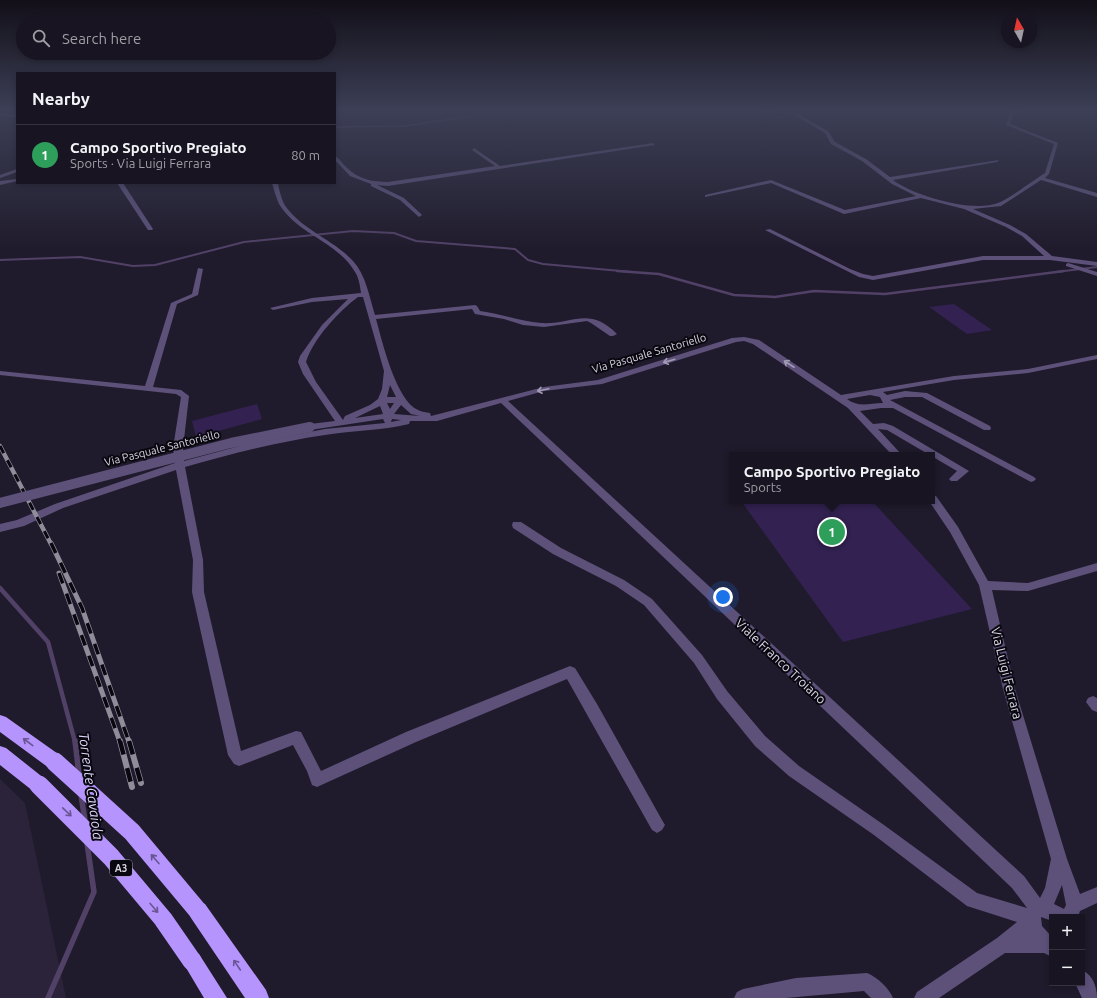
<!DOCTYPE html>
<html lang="en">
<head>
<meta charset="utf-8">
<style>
	:root { --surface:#181421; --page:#211d2a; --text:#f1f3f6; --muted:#9f9ea5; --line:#36333f; --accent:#bfa9f4 }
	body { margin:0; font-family:Ubuntu,sans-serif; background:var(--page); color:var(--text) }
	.controls { position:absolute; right:12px; bottom:12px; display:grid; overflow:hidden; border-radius:0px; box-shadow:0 2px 6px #0003 }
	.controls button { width:36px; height:36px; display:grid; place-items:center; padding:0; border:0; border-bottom:1px solid var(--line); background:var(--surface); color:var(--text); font:20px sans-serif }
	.compass { position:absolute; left:1001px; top:12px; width:36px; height:36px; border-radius:50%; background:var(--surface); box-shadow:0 2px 6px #0003; rotate:351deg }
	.you { position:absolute; left:723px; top:597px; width:14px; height:14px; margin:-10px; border:3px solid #fff; border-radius:50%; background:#1a73e8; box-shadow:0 0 0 6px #1a73e833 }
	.badge { display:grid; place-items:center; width:26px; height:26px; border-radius:50%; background:var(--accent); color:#fff; font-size:13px; font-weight:700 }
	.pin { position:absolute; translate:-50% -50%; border:2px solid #fff; box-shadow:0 1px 4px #0006 }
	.popup { position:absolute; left:729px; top:452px; width:206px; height:52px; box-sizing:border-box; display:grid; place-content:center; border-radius:0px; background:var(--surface); filter:drop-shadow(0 1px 3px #0005); font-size:13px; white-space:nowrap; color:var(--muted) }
	.popup b { font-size:15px; color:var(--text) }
	.popup::after { content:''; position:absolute; left:50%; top:100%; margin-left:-8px; border:8px solid transparent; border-top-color:var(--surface) }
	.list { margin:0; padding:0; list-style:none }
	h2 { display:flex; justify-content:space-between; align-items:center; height:52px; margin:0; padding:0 16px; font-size:17px }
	h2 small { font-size:13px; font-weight:400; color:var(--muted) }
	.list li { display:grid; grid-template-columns:26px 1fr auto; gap:12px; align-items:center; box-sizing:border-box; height:60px; padding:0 16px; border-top:1px solid var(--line) }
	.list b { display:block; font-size:15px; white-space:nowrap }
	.list p { margin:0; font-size:13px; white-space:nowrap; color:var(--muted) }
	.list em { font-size:13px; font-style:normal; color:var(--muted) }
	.icon { flex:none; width:22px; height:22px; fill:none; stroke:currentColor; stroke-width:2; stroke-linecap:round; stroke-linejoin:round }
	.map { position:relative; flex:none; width:1097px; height:998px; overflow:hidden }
	.search { position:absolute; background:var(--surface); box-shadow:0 2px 6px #0003; left:16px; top:16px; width:320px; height:44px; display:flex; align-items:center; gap:10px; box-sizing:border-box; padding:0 14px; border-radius:22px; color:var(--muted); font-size:15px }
	.panel { position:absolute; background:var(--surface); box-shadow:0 2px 6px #0003; left:16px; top:72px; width:320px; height:112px; border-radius:0px }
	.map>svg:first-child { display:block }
	.built { fill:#2a233a }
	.green { fill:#322151 }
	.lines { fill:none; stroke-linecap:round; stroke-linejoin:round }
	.stream-far4 { stroke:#514167; stroke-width:1.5 }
	.stream-far3 { stroke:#514167; stroke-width:2 }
	.stream-far2 { stroke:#514167; stroke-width:2.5 }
	.stream-far1 { stroke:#514167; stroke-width:4.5 }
	.stream { stroke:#514167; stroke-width:5.5 }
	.minor { fill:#5d517a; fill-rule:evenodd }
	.highway { fill:#b594fd; fill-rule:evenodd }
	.rail-far2-casing { stroke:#908c9a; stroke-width:4.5 }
	.rail-far1-casing { stroke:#908c9a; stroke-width:5 }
	.rail-casing { stroke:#908c9a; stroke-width:6 }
	.rail-far2 { stroke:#09070f; stroke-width:3; stroke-dasharray:8; stroke-linecap:butt }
	.rail-far1 { stroke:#09070f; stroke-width:3.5; stroke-dasharray:11; stroke-linecap:butt }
	.rail { stroke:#09070f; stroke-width:4.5; stroke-dasharray:14; stroke-linecap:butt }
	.minor-bridge { stroke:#5d517a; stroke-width:10 }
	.highway-bridge { stroke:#b594fd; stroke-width:19 }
	.oneway { stroke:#a19ab3 }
	.oneway2 { stroke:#685592 }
	.labels { text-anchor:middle; stroke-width:4; stroke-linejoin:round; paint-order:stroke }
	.shield { fill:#09070f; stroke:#9b98a3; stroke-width:1 }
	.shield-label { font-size:10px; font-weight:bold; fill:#d9d6e2 }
	.street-label { font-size:11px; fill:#d9d6e2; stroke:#09070f }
	.near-street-label { font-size:13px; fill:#d9d6e2; stroke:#09070f }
	.near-water-label { font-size:14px; font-style:italic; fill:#ded5f8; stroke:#09070f }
</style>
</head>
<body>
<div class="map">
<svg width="1097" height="998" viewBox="0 0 1097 998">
	<rect width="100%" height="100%" fill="#201b2c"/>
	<!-- built -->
	<path class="built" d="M0,779L25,803L66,998H0Z"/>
	<!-- green -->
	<path class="green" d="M954,304L992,330L967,334L929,307Z
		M257,404L262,419L196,437L192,421Z
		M741,501H872L972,609L843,642Z"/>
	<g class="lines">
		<!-- stream-far4 -->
		<path class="stream-far4" d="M335,127L405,126L470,116"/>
		<!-- stream-far3 -->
		<path class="stream-far3" d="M0,260L80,257L133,266L155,265L244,242L353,231L394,233L416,241L515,249L528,260L543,264L632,272
			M1056,272L1097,267"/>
		<!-- stream-far2 -->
		<path class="stream-far2" d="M617,271L659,274L734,295L775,297L814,291L885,294L1064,271"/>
		<!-- stream-far1 -->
		<path class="stream-far1" d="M0,588L48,642L75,742"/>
		<!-- stream -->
		<path class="stream" d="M75,741L79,775
			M81,795L85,821
			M48,998L94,892L87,843"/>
		<!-- minor -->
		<path class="minor" d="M752,109L798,114L828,131L835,142L866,159L890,177L999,160L997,162L893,180C914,196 973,213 998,203C1011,198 1032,181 1045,173L1054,144L1006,125L1011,111L1037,109L1013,113L1010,124L1058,143L1049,174L1045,178L1097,193V197L1041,180L1001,206L973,209L1010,225L1026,234L1052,256L1097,262V266L1050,260H983L873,280L859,277L765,230L770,229L850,269L863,274L873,276L983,256H1044L1022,236L1006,227L964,209L921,198L844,214L771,183L705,197V195L771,180L845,210L916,196L892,184L862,161L831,144L825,133L796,116Z
			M0,114L17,115V117L0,116Z
			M653,143L655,145L388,186L377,185L404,198L421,214L422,215L419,217L400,200L371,186V184L350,176L335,160V156C339,158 342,163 346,167C358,179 372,182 388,182L495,166L472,150L474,148L500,166Z
			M17,169V172L0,178V175Z
			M17,179V181L0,185V181Z
			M117,183H123L153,229L152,230H148Z
			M272,183H278C279,190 281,197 284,204C301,230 333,239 353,261C366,275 369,296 375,315L475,305L477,306L480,311C501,314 520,321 541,323C572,325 589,305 617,334L613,336H610L591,323L587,321L544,327L523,325L504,319L475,314L472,309L376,319C382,341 396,401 418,410C422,412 426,412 430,413L431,416L544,387L598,380L732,338L744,337L759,340L841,395L954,376L1028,369L1097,355V359L1028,373L954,380L883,392L887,395L905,391L927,393L990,426L991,428L990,430H984L922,397H905L890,400L1034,477L1036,479L1034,481L1031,482L893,408H881L860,411L873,424L884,423L893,426L969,471L957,481H951L949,479L957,471L887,430L878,429L902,455H892L848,408L753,344L744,341L736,342L602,384L544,391L508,401L1024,876L1040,898L1045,888L1051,859L1003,689L979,585L950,532L929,501H932V495L936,496L958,527L988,581L1028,583L1097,563V571L1028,591L992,590L1015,689L1067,859L1080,894L1097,887V903L1080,911L1078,917H1052V921L1041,917L1042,926L1052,937V957L1044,953H1005L939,998H914L917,992L997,938L1017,922L967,906L874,835L789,776L755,746L717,699L694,663L644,605L616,586L553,554L513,528L512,525L513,522H521L561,548L624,580L652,599L702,655L727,691L765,736L799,766L884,825L977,893L1027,908L1012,888L501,403L437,421H410L409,424C381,431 353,430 325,435C277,442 231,454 185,467L203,560L204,592L241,751L296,731L301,732L321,771L406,732L570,666L575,668L597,704L662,820L665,825L662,830L657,833L652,830L567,679L416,742L317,787L312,785L307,771L293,745L239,766L234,764L228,755L192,592L193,560L176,470L63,508L24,526L0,532V524L17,520L55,504L175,463L173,448L181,397L176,394L0,375V371L145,386L171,303L192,294L198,268L203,269L198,295L177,304L153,387L181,390L189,396L183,448L184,461L247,444L325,429L385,423L383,419L310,430L306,427L310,424L335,421L303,374L298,362L300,356L322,325L348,299L312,302L273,310L270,308L312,298L361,293C360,286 359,278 355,272C338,242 297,234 279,204C276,197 274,190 272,183ZM358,297H363L384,371L382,389L378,399L370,405L345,416L343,420L316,382L306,362C312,340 340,310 358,297ZM390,385L396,397H387ZM870,395L880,397L883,403C869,403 859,408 847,399ZM387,403H394L390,409ZM401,405L411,414L420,416L394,414ZM380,406L383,414L355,418ZM392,419L401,420L391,422ZM1062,885L1066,905L1064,909L1054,904Z
			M1068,263L1097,272V276L1066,266V264Z
			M1093,696L1097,698V712L1092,710L1086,702L1088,698Z
			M1082,970C1093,975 1097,987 1097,998H1082L1075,983H1082Z
			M867,973C877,977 889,988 893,998H871L864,991L786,998H734L737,992L743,989L796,978Z"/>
		<!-- highway -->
		<path class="highway" d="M0,715L6,717L61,756L63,762L61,768L55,770L49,768L0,732Z
			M0,746L6,748L45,779L48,785L45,791L39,794L33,791L0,765Z
			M198,901L205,904L266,990L269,998H245L191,918L188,911L191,904Z
			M192,951L199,954L227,998H204L182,961L185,954Z"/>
		<defs>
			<path id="rail-far2" d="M0,446L51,544"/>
			<path id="rail-far1" d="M51,543L82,608L129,742
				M59,573L120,742"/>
			<path id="rail" d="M120,741L132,787
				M129,741L141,783"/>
		</defs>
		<!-- rail-far2 casing -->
		<use href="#rail-far2" class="rail-far2-casing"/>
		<!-- rail-far1 casing -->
		<use href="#rail-far1" class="rail-far1-casing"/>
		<!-- rail casing -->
		<use href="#rail" class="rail-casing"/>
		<!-- rail-far2 -->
		<use href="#rail-far2" class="rail-far2"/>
		<!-- rail-far1 -->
		<use href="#rail-far1" class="rail-far1"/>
		<!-- rail -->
		<use href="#rail" class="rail"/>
		<!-- minor-bridge -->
		<path class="minor-bridge" d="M0,503L231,443L310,427"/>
		<!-- highway-bridge -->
		<path class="highway-bridge" d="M55,762L132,832L198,911
			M39,785L111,857L163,919L192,961"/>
	</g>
	<!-- one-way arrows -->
	<defs><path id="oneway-shaft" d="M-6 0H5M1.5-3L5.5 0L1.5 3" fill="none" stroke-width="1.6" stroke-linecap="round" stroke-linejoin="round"/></defs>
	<g class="oneway">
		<use href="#oneway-shaft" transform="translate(669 361) rotate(164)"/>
		<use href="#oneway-shaft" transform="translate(789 364) rotate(-147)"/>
		<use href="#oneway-shaft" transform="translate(543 390) rotate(168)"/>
	</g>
	<g class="oneway2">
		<use href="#oneway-shaft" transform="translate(28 742) rotate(-143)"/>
		<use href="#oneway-shaft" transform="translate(67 812) rotate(44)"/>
		<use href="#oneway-shaft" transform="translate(155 859) rotate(-131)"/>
		<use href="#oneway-shaft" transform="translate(154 908) rotate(50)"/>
		<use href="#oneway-shaft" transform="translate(237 965) rotate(-124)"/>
	</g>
	<!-- sky -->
	<linearGradient id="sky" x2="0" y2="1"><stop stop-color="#120f18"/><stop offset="0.44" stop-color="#3c3f56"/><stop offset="1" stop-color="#3c3f56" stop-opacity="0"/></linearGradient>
	<rect width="1097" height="249" fill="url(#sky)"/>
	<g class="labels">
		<!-- shield labels -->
		<rect class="shield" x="110" y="860" width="22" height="16" rx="3"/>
		<g class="shield-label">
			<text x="121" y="872">A3</text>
		</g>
		<!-- street labels -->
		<g class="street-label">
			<text transform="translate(649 353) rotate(-16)" y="4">Via Pasquale Santoriello</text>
			<text transform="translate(162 448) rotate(-14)" y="4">Via Pasquale Santoriello</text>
		</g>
		<!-- near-street labels -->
		<g class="near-street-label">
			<text transform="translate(781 661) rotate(43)" y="5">Viale Franco Troiano</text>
			<text transform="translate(1007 673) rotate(76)" y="5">Via Luigi Ferrara</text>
		</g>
		<!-- near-water labels -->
		<g class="near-water-label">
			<text transform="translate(91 786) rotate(82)" y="5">Torrente Cavaiola</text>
		</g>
	</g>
</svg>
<div class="controls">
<button>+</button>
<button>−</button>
</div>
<svg class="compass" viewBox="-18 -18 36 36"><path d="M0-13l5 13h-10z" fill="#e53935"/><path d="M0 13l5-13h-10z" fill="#9f9ea5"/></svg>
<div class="you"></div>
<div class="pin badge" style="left:832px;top:532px;background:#2e9e5b">1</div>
<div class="popup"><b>Campo Sportivo Pregiato</b>Sports</div>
<div class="search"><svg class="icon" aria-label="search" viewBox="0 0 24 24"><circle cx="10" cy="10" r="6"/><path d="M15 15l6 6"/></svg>Search here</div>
<section class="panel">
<h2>Nearby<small></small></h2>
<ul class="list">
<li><span class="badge" style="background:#2e9e5b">1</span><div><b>Campo Sportivo Pregiato</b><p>Sports · Via Luigi Ferrara</p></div><em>80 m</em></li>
</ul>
</section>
</div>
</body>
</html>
